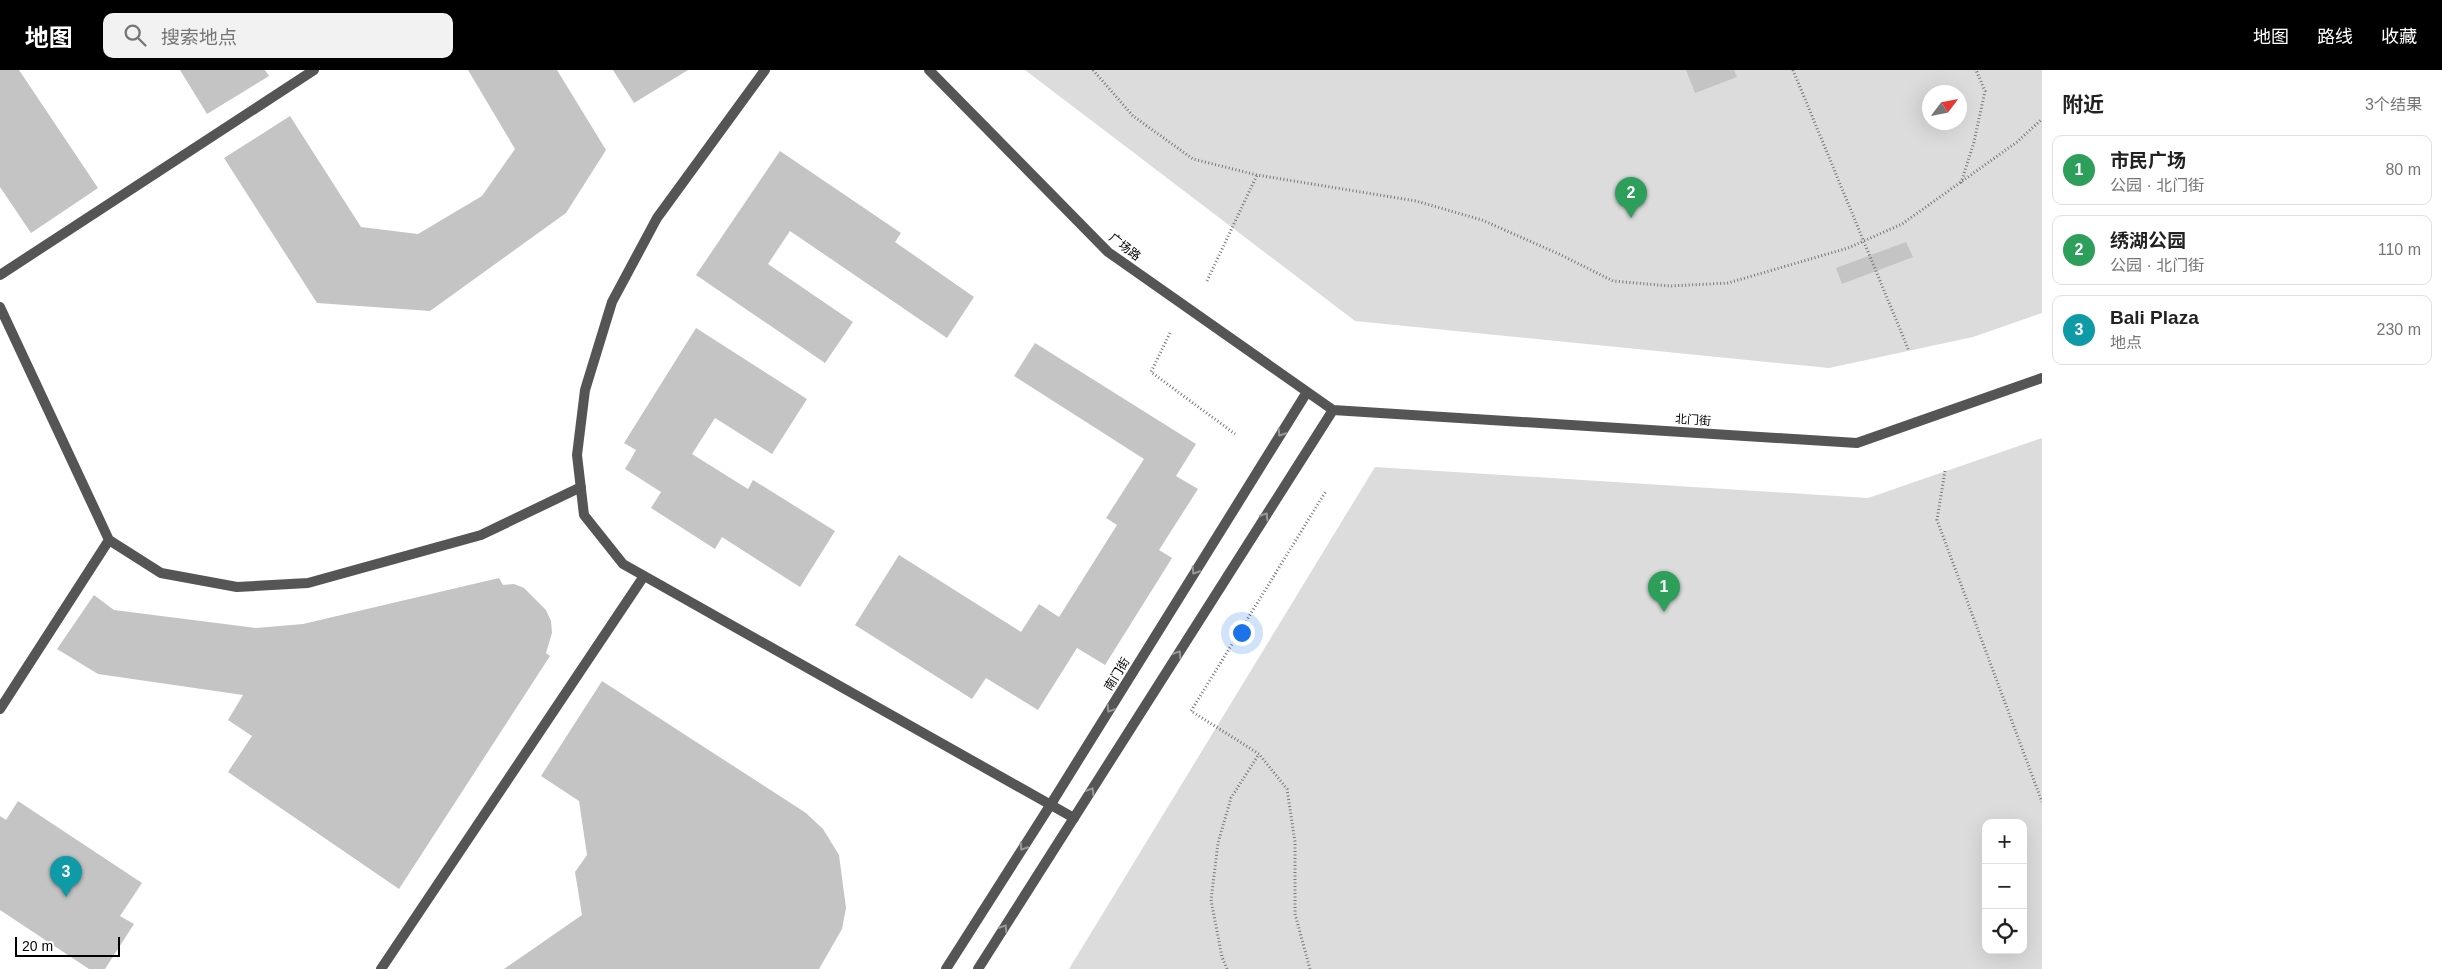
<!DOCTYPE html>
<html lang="zh">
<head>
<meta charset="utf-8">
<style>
	:root { --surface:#fff; --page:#f2f2f2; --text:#222; --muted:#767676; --line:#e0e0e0; --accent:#000 }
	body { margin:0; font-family:Helvetica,"Noto Sans SC",sans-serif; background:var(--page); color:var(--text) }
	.controls { position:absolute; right:15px; bottom:15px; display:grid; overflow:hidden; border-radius:10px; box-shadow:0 5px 20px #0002 }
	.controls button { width:45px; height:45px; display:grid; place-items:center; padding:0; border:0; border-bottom:1px solid var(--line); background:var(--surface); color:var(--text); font:25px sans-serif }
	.compass { position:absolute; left:1922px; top:15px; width:45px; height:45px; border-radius:50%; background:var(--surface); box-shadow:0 5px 20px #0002; rotate:58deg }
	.scale { position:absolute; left:15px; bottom:12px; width:105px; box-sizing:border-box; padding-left:5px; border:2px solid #000; border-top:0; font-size:14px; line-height:18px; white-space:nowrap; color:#000; -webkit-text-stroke:4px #fff; paint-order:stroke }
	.you { position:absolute; left:1241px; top:562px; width:18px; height:18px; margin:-12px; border:4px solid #fff; border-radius:50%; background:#1a73e8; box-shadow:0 0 0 8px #1a73e833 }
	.badge { display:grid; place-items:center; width:32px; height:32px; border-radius:50%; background:var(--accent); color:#fff; font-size:16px; font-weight:700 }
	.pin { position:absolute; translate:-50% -41px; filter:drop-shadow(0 1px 2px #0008) }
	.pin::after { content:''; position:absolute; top:26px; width:18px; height:15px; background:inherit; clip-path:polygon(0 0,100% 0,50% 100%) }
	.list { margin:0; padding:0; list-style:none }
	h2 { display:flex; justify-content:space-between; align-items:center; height:65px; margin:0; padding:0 20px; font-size:21px }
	h2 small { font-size:16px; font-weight:400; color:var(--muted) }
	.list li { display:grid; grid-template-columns:32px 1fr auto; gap:15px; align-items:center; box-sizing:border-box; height:70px; margin:0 10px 10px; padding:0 10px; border:1px solid var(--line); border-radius:10px }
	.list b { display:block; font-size:19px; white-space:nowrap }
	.list p { margin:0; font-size:16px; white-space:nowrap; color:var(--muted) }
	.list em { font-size:16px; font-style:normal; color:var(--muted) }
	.icon { flex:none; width:28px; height:28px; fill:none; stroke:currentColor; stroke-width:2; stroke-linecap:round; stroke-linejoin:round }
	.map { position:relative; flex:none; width:2042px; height:899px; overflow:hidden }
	header { display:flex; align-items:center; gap:30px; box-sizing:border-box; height:70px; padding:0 25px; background:var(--accent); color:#fff }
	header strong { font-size:24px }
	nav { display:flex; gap:28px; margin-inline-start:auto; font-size:18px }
	.search { width:350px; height:45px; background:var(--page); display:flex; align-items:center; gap:12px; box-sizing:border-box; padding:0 18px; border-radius:10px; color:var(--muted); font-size:19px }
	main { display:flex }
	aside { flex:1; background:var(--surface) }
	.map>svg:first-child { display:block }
	.green { fill:#dcdcdc; fill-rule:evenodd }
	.building { fill:#c4c4c4 }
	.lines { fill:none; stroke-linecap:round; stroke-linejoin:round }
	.path { stroke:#777; stroke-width:3; stroke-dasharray:1 2.5; stroke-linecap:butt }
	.minor { stroke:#555; stroke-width:10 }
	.tertiary { stroke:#555; stroke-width:10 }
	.oneway { stroke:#999 }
	.labels { text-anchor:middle; stroke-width:4; stroke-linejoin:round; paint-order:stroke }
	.street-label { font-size:12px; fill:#000; stroke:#fff }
</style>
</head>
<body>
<header>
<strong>地图</strong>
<div class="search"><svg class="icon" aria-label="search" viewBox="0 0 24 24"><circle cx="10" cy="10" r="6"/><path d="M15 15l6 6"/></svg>搜索地点</div>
<nav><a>地图</a><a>路线</a><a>收藏</a></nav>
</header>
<main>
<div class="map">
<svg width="2042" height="899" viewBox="0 0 2042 899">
	<rect width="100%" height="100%" fill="#fff"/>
	<!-- green -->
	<path class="green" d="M1025,0H2042V243L1973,267L1829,298L1355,251ZM1930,22H1960V52H1930Z
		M2042,368V899H1069L1375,397L1868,428ZM1986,753H2023V880H1986Z"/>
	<!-- building -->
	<path class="building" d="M0,0H19L98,118L31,163L0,117Z
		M180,0H265L269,6L207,44Z
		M468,0H557L606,80L566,143L430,241L317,233L224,88L290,46L361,157L418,164L482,126L515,79Z
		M613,0H688L634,33Z
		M1686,0H1734L1737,7L1695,23Z
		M780,81L901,163L895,172L974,227L947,268L790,161L768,194L853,252L825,293L696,205Z
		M1906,172L1913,187L1842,214L1836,198Z
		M696,258L807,329L772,384L715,348L692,384L748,419L753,410L835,461L800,517L722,467L715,479L651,438L661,422L625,399L636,380L624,373Z
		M1035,273L1196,374L1176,406L1198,419L1159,480L1172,488L1105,595L1077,578L1038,640L986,608L972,629L855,555L899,485L1021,562L1039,534L1059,547L1117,455L1106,448L1144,389L1014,306Z
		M499,508L503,515L514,514L524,518L546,540L551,551L552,563L546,583L550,586L399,819L228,702L252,666L228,650L243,625L98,604L57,579L94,525L114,540L256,558L303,554Z
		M602,611L806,743L823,759L839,785L846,838L842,859L819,899H504L582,845L575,802L587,785L579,731L541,706Z
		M18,731L142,813L120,846L134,854L105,899H89L0,840V746L6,750Z"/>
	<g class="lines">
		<!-- path -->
		<path class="path" d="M1093,0L1133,46L1193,89L1257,105L1416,131L1482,150L1559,184L1613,211L1670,216L1728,213L1848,178L1902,154L2017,72L2042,49
			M1793,0L1909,281
			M1961,113L1974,72L1985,21L1976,0
			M1207,211L1257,105
			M1170,263L1151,302L1235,364
			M1945,401L1937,450L2042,732
			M1227,899L1222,887L1211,830L1218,773L1231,728L1259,684
			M1310,899L1295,844V772L1287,719L1259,684L1191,641L1326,421"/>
		<!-- minor -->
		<path class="minor" d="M765,0L657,148L612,232L585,320L577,385L584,445L623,494L1074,748
			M0,205L314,0
			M0,237L109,470L161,503L237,517L308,513L481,465L581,417
			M0,639L109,470
			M381,899L644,506"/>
		<!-- tertiary -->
		<path class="tertiary" d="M929,0L1108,182L1333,340
			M1333,340L1857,373L2042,308
			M946,899L1051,734L1307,322
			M978,899L1333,340"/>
	</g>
	<!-- one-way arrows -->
	<defs><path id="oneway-chevron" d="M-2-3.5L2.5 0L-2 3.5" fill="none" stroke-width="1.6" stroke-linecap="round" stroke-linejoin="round" transform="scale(1.25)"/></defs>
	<g class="oneway">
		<use href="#oneway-chevron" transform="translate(1281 363) rotate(122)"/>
		<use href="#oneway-chevron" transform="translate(1265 446) rotate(-58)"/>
		<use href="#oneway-chevron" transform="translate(1195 501) rotate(122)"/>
		<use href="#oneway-chevron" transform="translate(1178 584) rotate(-58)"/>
		<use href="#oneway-chevron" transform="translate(1110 639) rotate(122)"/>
		<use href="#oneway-chevron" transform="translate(1091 721) rotate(-58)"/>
		<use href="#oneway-chevron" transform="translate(1023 777) rotate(123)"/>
		<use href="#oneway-chevron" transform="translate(1004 858) rotate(-58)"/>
	</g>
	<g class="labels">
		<!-- street labels -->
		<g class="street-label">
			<text transform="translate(1125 177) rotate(38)" y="4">广场路</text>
			<text transform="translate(1693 350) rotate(4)" y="4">北门街</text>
			<text transform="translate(1117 604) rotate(-58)" y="4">南门街</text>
		</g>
	</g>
</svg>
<div class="controls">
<button>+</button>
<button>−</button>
<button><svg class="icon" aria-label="locate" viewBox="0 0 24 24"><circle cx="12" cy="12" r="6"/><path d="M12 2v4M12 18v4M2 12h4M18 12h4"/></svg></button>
</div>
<svg class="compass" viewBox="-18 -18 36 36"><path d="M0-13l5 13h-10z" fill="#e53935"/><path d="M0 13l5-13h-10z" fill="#767676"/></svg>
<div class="scale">20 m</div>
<div class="you"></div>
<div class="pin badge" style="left:1664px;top:542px;background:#2e9e5b">1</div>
<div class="pin badge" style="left:1631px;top:148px;background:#2e9e5b">2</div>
<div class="pin badge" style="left:66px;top:827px;background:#0f9aa8">3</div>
</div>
<aside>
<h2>附近<small>3个结果</small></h2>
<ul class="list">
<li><span class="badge" style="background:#2e9e5b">1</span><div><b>市民广场</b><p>公园 · 北门街</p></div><em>80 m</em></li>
<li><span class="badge" style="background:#2e9e5b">2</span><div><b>绣湖公园</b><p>公园 · 北门街</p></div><em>110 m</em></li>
<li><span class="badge" style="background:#0f9aa8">3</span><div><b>Bali Plaza</b><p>地点</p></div><em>230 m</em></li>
</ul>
</aside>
</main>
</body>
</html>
